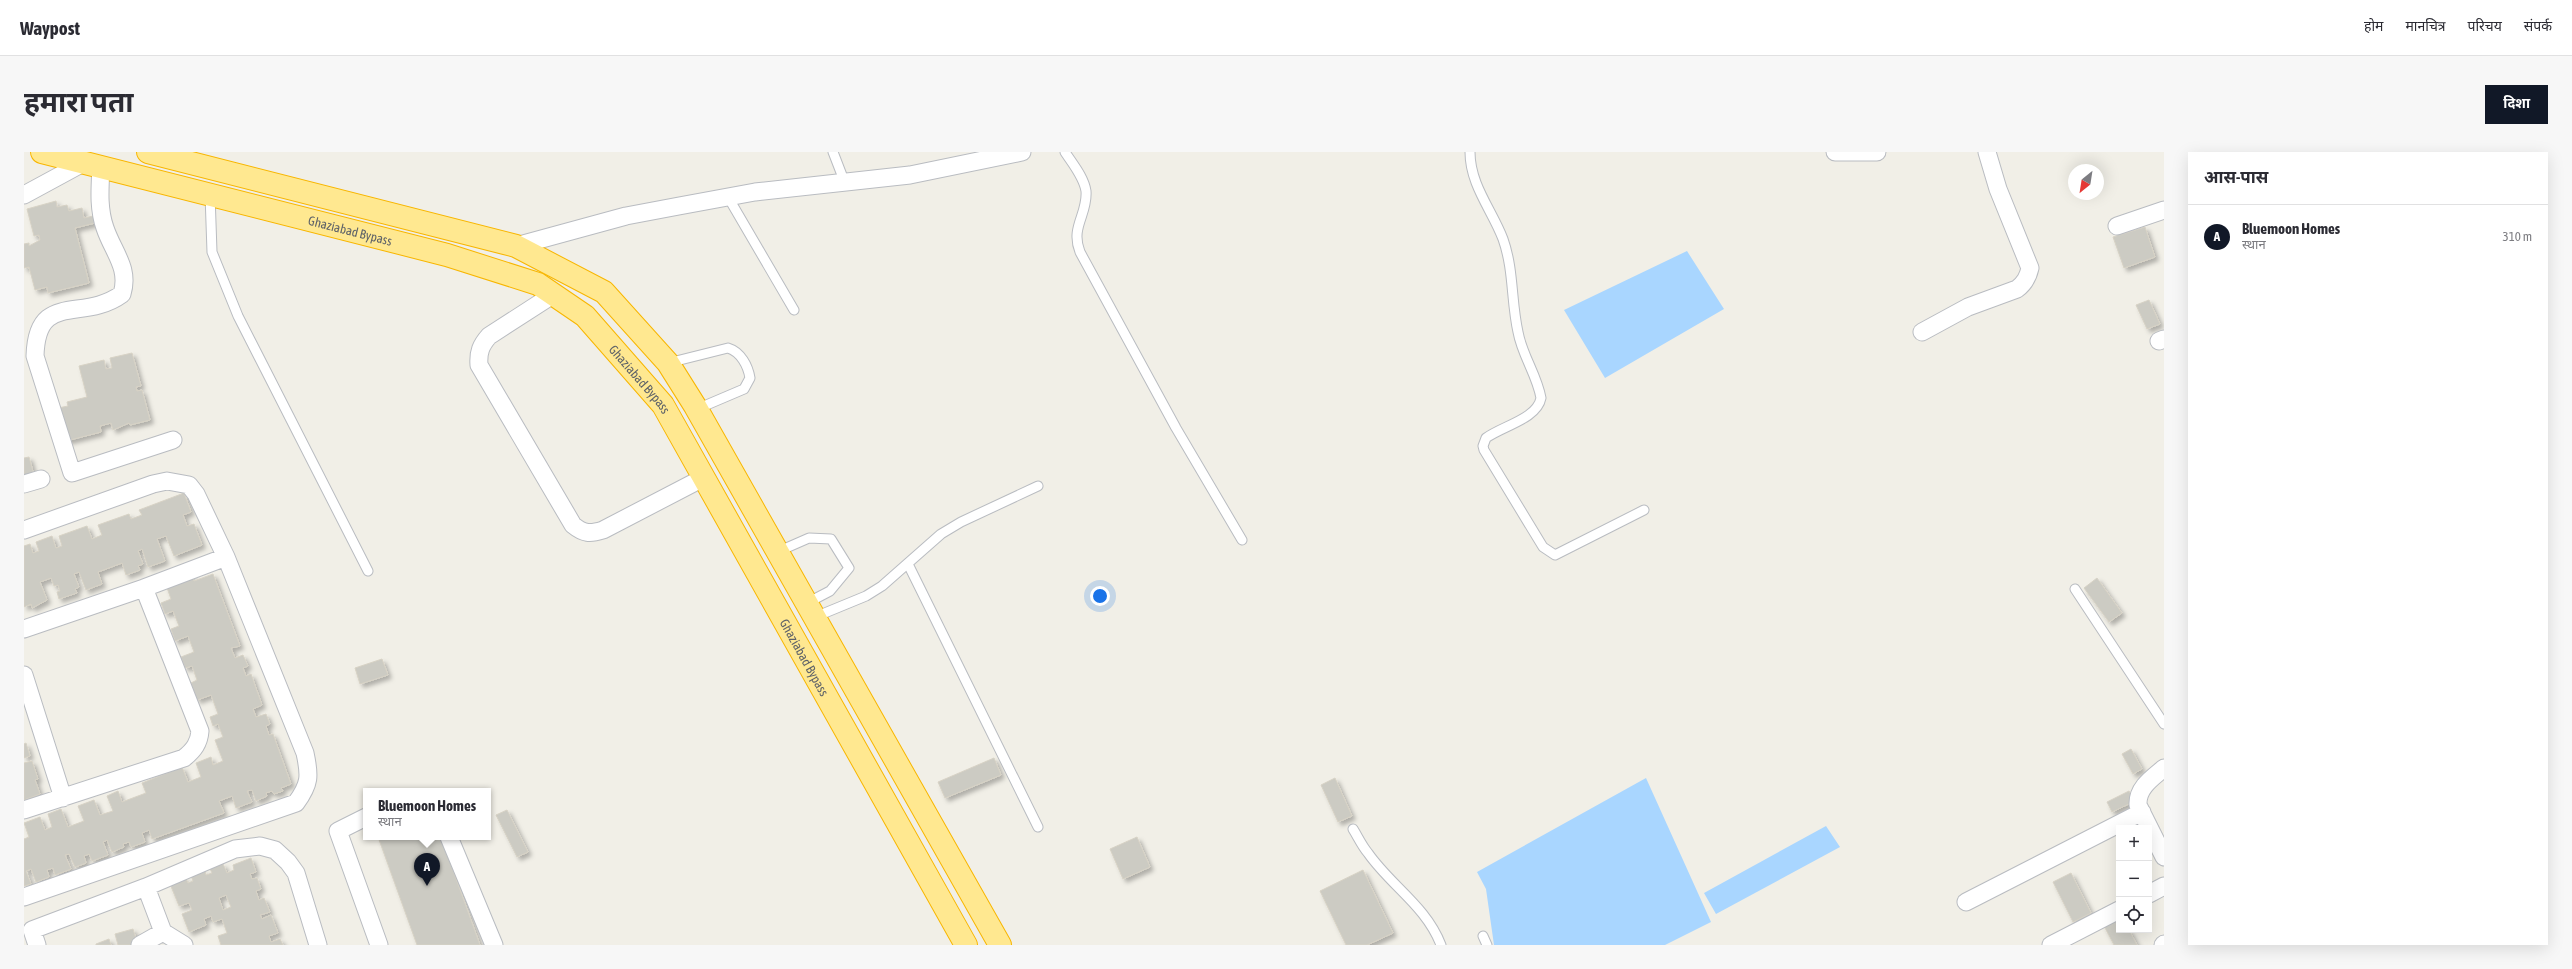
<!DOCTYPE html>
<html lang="hi">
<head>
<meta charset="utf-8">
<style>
	:root { --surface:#fff; --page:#f7f7f7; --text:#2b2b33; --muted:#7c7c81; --line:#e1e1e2; --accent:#111827 }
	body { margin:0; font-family:"Asap Condensed","Noto Sans Devanagari",sans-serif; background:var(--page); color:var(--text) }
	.controls { position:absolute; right:12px; bottom:12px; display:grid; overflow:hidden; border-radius:0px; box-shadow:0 4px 16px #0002 }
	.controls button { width:36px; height:36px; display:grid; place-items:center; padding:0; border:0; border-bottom:1px solid var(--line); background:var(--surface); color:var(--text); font:20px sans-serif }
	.compass { position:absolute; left:2044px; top:12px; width:36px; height:36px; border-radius:50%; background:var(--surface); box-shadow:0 4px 16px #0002; rotate:210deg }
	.you { position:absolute; left:1076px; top:444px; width:14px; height:14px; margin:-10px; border:3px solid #fff; border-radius:50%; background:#1a73e8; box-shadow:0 0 0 6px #1a73e833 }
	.badge { display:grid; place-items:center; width:26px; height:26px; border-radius:50%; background:var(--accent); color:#fff; font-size:13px; font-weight:700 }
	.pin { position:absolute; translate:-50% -33px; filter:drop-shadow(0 1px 2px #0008) }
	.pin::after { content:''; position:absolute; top:21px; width:14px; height:12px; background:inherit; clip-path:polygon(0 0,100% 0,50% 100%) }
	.popup { position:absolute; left:339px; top:636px; width:128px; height:52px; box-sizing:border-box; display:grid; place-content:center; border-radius:0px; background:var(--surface); filter:drop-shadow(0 1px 3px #0005); font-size:13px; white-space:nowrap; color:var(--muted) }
	.popup b { font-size:15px; color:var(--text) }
	.popup::after { content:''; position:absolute; left:50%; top:100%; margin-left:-8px; border:8px solid transparent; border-top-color:var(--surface) }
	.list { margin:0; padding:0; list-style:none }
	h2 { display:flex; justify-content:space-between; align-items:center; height:52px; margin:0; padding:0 16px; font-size:17px }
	h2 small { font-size:13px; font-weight:400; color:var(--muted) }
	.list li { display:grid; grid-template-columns:26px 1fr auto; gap:12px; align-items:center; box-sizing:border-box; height:64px; padding:0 16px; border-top:1px solid var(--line) }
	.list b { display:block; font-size:15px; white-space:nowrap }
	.list p { margin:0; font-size:13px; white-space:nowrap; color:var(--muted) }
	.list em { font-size:13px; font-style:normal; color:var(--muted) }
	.icon { flex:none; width:22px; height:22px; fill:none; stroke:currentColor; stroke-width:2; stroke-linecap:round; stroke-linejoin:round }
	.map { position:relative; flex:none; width:2140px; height:793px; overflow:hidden; border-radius:0px }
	header { display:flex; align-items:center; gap:24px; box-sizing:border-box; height:56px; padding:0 20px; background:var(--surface); border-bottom:1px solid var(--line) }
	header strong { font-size:19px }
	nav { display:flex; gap:22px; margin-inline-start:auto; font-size:14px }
	.intro { display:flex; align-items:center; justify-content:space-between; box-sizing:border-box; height:96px; padding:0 24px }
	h1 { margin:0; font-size:28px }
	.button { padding:10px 18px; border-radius:0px; background:var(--accent); color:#fff; font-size:14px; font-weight:700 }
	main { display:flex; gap:24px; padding:0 24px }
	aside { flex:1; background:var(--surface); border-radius:0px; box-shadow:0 4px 16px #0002 }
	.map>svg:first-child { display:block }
	.water { fill:#a9d6ff }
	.building { fill:#cccbc3; stroke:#d7d2c5; fill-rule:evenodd; filter:url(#shadow) }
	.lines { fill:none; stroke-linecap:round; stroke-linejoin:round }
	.lane-casing { stroke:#b9bcc1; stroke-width:11 }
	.street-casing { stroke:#b9bcc1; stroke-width:19 }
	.highway-casing { stroke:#f8b600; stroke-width:24 }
	.lane { stroke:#fff; stroke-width:9 }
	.street { stroke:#fff; stroke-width:17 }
	.highway { stroke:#ffe890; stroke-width:22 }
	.labels { text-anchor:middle; stroke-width:3; stroke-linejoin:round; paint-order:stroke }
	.street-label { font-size:13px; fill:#5e6268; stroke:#fff }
</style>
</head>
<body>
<header>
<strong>Waypost</strong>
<nav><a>होम</a><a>मानचित्र</a><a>परिचय</a><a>संपर्क</a></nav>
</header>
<div class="intro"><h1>हमारा पता</h1><a class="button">दिशा</a></div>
<main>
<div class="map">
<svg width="2140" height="793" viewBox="0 0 2140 793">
	<defs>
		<filter id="shadow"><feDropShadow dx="3.5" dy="3.5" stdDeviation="2" flood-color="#0004"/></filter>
	</defs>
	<rect width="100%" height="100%" fill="#f1efe7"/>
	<!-- water -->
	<path class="water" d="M1663,99L1700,157L1581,226L1540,158Z
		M1622,626L1687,770L1641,793H1470L1462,737L1453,720Z
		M1802,674L1816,695L1692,762L1680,741Z"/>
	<!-- building -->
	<path class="building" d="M32,49L33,55L43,53L45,59L58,56L60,66L69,64L71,71L51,76L65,131L24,141L23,135L11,138L5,115L0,116V92L5,91V94L16,88L15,83L10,84L3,57Z
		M2121,75L2131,105L2100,116L2089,85Z
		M2125,148L2136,172L2123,177L2112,153Z
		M108,201L117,234L112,235L113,239L118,238L126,268L106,273L105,271L89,278L87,271L76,274L77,280L42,289L34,256L44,254L43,250L63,245L55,214L80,208L82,217L88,216L86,206Z
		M5,305L10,323L0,327V306Z
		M160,341L167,360L159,363L163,374L170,372L178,393L150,404L142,384L133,387L141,409L124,415L118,397L114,399L119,412L114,414L116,418L102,423L98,411L74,420L78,432L62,438L55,420L50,422L55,435L51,437L53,441L35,447L33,440L36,439L34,433L30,434L27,426L16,430L23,448L8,456L7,452L0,455V394L6,392L9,401L15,399L12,390L28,384L32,396L38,394L35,384L63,374L68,387L78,383L74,373L105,362L107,367L118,363L115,358Z
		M189,422L216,494L207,496L211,506L219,503L224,514L219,516L222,524L227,522L238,553L229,557L232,565L242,562L246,572L242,574L245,583L249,582L267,632L257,636L259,639L250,642L248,639L242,641L243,644L232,649L228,638L223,639L228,650L212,656L208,644L195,649L200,661L128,687L125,678L118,681L121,690L107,695L105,690L99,692L100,695L88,700L83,688L79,690L84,703L68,709L65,702L60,704L62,711L51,715L45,702L41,703L47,717L31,723L29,716L23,718L25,725L12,730L7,717L2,719L7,732L0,734V687L5,685L0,671L16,665L21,678L28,675L24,662L37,657L44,675L60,669L54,654L70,648L76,663L89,659L83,644L94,639L98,650L122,641L118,631L158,615L164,630L177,625L172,611L187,605L189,613L199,609L191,588L199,585L194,572L189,574L186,565L194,562L187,543L173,548L167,531L173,528L168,514L161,516L157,505L170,500L164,484L151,489L147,477L155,474L149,459L141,462L137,451L147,447L142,433L168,423L170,429Z
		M2073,426L2098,461L2085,470L2060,436Z
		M358,507L364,523L336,532L331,516Z
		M2,591L6,604L0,606V592Z
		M2107,597L2118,617L2109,622L2098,602Z
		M970,606L977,623L921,646L914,630Z
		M8,609L14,627L11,628L16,642L0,648V611Z
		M1311,626L1328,664L1314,670L1297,633Z
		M2105,639L2111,649L2088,660L2083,650Z
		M483,658L504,700L493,705L472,663Z
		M354,685H417L456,793H393Z
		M1113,685L1126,715L1099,727L1086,697Z
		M227,706L232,720L226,722L228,727L233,726L237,737L232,739L235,748L240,746L246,760L236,763L238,767L247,763L254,781L245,784L247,790L256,787L259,793H197L194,784L203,781L198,767L189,770L187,764L180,767L182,773L165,780L158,762L168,758L165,751L155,754L146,732L162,726L164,731L169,729L167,724L181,719L182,723L188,721L186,717L199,712L203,721L210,718L209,713ZM202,743L207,755L199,758L195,746Z
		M1339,718L1369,781L1343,793H1322L1296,739Z
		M2047,721L2067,761L2049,770L2029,730Z
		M2095,764V778H2105L2113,793H2090L2079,772Z
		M109,777L114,793H94L91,782Z
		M85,787L87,793H72V792Z"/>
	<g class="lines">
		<defs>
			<path id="lane" d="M809,0L821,31
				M1041,0C1048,11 1060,25 1062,39C1064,62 1046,75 1056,100L1152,276L1218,388
				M1446,0C1446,33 1468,58 1479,87C1490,118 1487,149 1494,180C1498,203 1513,223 1517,246C1513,267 1478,274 1462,286L1459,294L1460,298L1519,395L1531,403L1620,358
				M186,42L188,100L214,164L344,419
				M704,45L770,158
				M644,211L704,196C717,200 724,214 726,226L720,237L673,257
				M753,400L785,386L807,387L825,416L806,439L783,451
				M884,412L1014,675
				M2051,437L2140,572
				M791,465L842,444L858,434L917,382L937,370L1014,334
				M1329,677C1334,685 1338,694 1344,701C1367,734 1402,754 1417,793
				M1459,784L1463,793"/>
			<path id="street" d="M1811,0H1853
				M77,15C76,36 74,56 81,76C89,100 106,116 98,142C58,171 13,138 11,204L48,321L149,288
				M0,43L59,11
				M2093,74L2140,58
				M492,94L602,64L655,54L731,40L886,23L998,0
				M530,142L465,184C457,193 454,200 455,213L549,373C560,382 566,382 579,378L679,326
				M1898,180L1944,155L1993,137C2001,131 2004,125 2006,116L1974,37L1963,0
				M2135,189L2140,187
				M0,332L17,327
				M0,378L129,332L143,329L165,333L172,342L202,405L281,601C286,624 286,632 272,651L0,745
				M120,436L202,405
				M0,477L120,436L176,579C175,591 170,598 160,606L0,658
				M0,523L39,646
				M2140,616C2128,626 2113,636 2114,653L2140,705
				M342,665L314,679L355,793
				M425,685L470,793
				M122,735L139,780L160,793
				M2125,742L2140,734
				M1942,750L2118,660
				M13,793L8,778L122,735L211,697L236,694L251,698L264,710L272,721L294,793
				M116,793L139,780
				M2027,793L2095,758
				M2139,793L2140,792"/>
			<g id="highway">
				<path id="s1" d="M18,0L423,103L514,132L561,164L639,253L942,793"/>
				<path d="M124,0L492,94L580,140L644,211L671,254L976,793"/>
			</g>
		</defs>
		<!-- lane casing -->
		<use href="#lane" class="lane-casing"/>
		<!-- street casing -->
		<use href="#street" class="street-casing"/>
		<!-- highway casing -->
		<use href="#highway" class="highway-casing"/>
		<!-- lane -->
		<use href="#lane" class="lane"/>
		<!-- street -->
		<use href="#street" class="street"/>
		<!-- highway -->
		<use href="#highway" class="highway"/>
	</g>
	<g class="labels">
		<!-- street labels -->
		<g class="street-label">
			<text dy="5" stroke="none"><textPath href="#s1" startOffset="318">Ghaziabad Bypass</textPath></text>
			<text dy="5" stroke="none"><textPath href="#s1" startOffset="654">Ghaziabad Bypass</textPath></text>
			<text dy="5" stroke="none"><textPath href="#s1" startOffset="978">Ghaziabad Bypass</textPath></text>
		</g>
	</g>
</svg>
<div class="controls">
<button>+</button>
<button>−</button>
<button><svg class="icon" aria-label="locate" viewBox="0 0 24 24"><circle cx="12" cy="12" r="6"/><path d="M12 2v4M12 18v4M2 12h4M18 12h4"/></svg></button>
</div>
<svg class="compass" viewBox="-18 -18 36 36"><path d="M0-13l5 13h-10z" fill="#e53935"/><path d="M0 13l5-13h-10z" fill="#7c7c81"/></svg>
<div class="you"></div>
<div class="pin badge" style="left:403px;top:734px">A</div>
<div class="popup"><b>Bluemoon Homes</b>स्थान</div>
</div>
<aside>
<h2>आस-पास<small></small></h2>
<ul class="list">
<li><span class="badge">A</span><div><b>Bluemoon Homes</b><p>स्थान</p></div><em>310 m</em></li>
</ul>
</aside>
</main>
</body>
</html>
